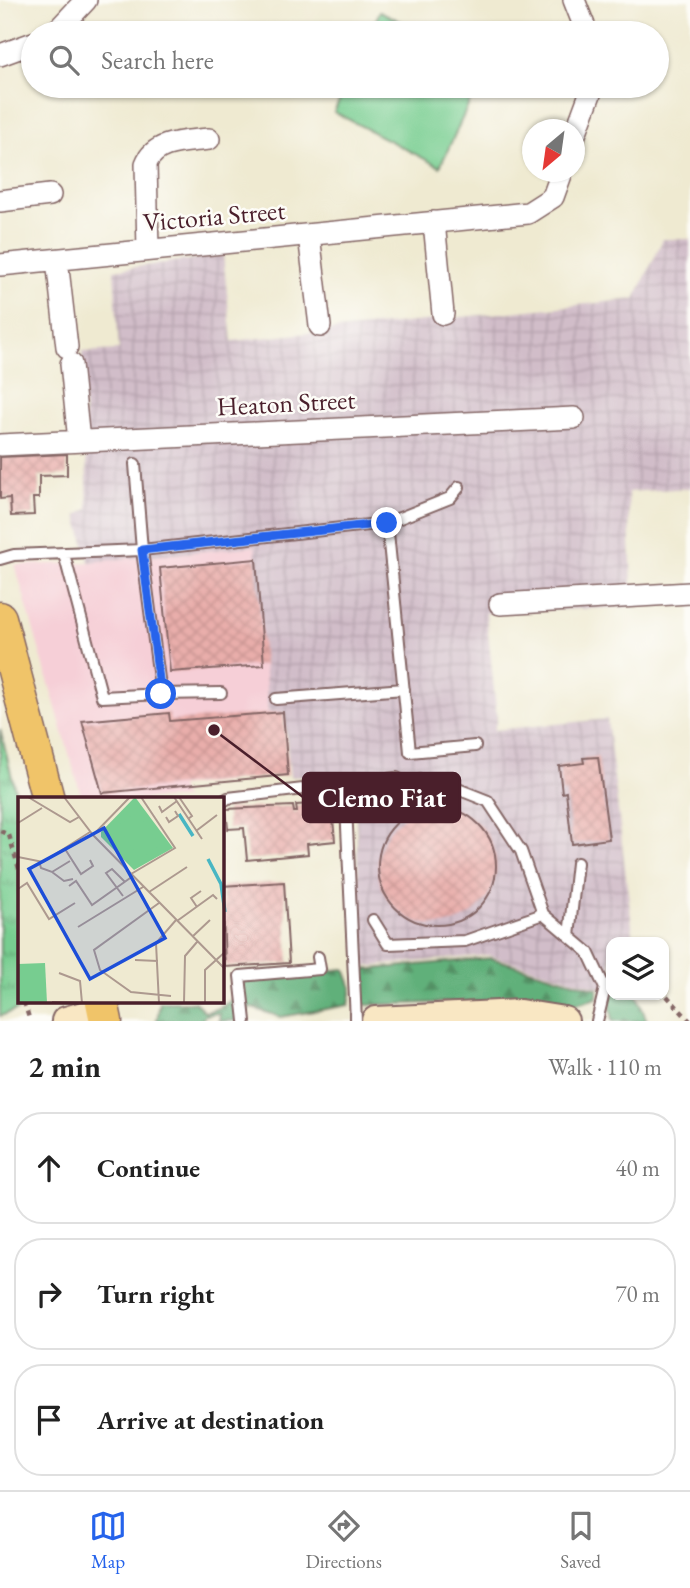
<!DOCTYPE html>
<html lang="en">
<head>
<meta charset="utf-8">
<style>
	:root { --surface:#fff; --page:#f6f6f6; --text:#222; --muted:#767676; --line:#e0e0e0; --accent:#2563eb }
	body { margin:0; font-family:"EB Garamond",serif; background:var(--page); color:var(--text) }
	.controls { position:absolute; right:21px; bottom:21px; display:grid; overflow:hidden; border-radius:14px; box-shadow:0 2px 5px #0004 }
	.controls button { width:63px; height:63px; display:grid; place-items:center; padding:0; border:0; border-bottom:2px solid var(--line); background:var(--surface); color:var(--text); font:35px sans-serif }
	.compass { position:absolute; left:522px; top:119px; width:63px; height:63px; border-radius:50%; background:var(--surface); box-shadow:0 2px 5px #0004; rotate:209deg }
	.stop { position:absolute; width:21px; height:21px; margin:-16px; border:5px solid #2563eb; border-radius:50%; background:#fff }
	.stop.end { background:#2563eb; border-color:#fff; box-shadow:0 2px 7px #0008 }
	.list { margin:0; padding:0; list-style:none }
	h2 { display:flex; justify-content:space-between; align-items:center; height:91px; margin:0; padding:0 28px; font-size:30px }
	h2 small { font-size:23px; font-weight:400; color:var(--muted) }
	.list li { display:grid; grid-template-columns:46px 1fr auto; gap:21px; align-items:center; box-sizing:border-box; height:112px; margin:0 14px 14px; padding:0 14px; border:2px solid var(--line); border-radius:28px }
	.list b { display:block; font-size:26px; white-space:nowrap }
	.list em { font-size:23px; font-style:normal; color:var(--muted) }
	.icon { flex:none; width:38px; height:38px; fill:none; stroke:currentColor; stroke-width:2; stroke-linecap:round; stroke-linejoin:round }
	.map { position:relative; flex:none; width:690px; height:1021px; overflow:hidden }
	.search { position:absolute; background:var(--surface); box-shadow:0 2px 5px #0004; left:21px; right:21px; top:21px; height:77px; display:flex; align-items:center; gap:18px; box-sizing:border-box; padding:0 24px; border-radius:38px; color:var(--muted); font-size:26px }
	.sheet { height:469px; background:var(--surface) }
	nav { display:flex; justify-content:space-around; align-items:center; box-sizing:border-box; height:98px; border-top:2px solid var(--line); background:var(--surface); font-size:19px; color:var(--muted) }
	nav a { display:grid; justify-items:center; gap:4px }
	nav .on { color:var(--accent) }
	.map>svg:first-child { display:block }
	.built { fill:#f6cfd7 }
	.industrial { fill:url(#industrial-grid) }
	.forest { fill:url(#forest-firs); stroke:#566852; stroke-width:2 }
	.park { fill:url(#park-tufts); stroke:#60765e; stroke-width:2 }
	.garden { fill:#77cd90; stroke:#60765e; stroke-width:2 }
	.building { fill:url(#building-cross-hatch) }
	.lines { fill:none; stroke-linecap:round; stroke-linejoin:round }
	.lane-casing { stroke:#846665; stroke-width:14 }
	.street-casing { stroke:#846665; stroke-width:24 }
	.secondary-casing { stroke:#846665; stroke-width:32 }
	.primary-casing { stroke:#846665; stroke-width:35 }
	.path { stroke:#846665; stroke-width:4.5; stroke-dasharray:5 5; stroke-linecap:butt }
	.lane { stroke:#fff; stroke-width:10 }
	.street { stroke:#fff; stroke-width:21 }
	.secondary { stroke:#f9e7c3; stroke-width:28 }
	.primary { stroke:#f0c469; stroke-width:32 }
	.route { stroke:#2563eb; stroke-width:9 }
	.labels { text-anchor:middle; stroke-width:5; stroke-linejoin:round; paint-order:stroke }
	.street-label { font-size:26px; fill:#4a1f2b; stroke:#fdfcf7 }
	.inset-river { fill:none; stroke:#48b6c3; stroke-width:3.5 }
	.inset-road { fill:none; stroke:#ad998f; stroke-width:2 }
	.view { fill:#1d4ed8; fill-opacity:0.15; stroke:#1d4ed8; stroke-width:3.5 }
	.inset-edge { fill:none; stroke:#4a1f2b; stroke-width:3.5 }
	.leader { fill:none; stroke:#4a1f2b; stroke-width:2.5 }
	.callout-dot { fill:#4a1f2b; stroke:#fdfcf7; stroke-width:2.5 }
	.callout { fill:#4a1f2b; stroke:#4a1f2b; stroke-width:2.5 }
	.callout-label { font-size:28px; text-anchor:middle; font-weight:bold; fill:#fff }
</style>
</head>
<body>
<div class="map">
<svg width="690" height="1021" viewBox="0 0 690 1021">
	<defs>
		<pattern id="industrial-grid" width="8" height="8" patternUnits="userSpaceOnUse" patternTransform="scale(1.75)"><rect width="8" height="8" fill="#d1bdc9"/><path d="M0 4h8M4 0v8" fill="none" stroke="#b5a2ad"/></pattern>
		<pattern id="forest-firs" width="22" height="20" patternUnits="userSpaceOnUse" patternTransform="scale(1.75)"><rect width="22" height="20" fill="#61b07a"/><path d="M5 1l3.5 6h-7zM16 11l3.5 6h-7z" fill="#528f64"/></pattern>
		<pattern id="park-tufts" width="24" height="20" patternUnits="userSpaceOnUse" patternTransform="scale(1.75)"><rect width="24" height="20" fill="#77cd90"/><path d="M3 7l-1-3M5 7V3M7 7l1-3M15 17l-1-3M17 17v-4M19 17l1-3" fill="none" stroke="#64a676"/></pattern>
		<pattern id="building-cross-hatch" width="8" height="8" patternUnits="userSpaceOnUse" patternTransform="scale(1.75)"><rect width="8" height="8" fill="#e9aeab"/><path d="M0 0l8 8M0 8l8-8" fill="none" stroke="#c99593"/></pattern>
	</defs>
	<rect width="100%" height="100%" fill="#fdfcf7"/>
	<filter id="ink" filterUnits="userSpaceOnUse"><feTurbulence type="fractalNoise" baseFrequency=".0143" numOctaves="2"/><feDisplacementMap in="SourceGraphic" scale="14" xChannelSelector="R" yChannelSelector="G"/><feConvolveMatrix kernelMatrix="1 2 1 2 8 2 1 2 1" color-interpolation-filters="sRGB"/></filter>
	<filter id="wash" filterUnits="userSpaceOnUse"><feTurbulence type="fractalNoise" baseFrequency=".00686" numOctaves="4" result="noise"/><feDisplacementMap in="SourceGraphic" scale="28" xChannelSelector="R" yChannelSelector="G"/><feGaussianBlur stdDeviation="1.57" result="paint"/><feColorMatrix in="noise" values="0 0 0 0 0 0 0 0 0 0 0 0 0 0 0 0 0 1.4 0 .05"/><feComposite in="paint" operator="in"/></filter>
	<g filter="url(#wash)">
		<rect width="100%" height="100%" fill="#efead1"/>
		<!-- built -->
		<path class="built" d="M256,546L268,712H283L288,775L180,787L184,799H82L15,565L79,563Z"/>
		<!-- industrial -->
		<path class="industrial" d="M663,239H690V488L628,492L632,586L629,607L486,613L497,719L494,730L607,719L634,942H611V991L488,955L362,967L355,792L407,786L406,769L290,777L284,712L268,713L255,546L89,562L77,515L88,509L82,352L119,350L114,270L223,255L232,341L635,299Z"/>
		<!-- forest -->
		<path class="forest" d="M491,958L598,989L597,998L577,1004L501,1001L363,1005L362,970Z
			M345,969L352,988L349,1005L281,1017L249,1007L246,1020L219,1021L220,1013L205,1015L202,1021H157L160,1002H195L205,1012C225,1009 239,996 246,978Z
			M608,992L637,995L647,1021H613Z"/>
		<!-- park -->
		<path class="park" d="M0,729L19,806V1002H39L0,1016Z"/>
		<!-- garden -->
		<path class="garden" d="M380,11L423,33H370Z
			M346,86H477L440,167L334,112Z"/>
		<g id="blocks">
			<!-- building -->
			<path class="building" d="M67,454V475L39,476V498H33L34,515L11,516L10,498L0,499V457Z
				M256,559L264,665L170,672L160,568Z
				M283,712L288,775L102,793L82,721L169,713L170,721Z
				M598,757L609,839L572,844L566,792L562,793L559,766L584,763L583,758Z
				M311,804L312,810L332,809L335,841L307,844L308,854L247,860L244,828L228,829L226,809L293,806L294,812H297L296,805Z
				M378 866a59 59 0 1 1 118 0a59 59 0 1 1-118 0Z
				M284,882L289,963L225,967L222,886Z"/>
		</g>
	</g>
	<g filter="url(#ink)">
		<use href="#blocks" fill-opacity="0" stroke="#846665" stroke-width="2"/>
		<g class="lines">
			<defs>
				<path id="lane" d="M387,523L450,498L459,487
					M64,554L102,697L161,694L142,550L135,464
					M0,559L14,555L142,550L387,523L410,752L475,746
					M161,694L221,693
					M276,699L404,689
					M421,780H435L488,801L521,851L543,914
					M345,784L397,778
					M222,802L228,798L345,784L356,1021
					M373,920L388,944L465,941L543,914L588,952L605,988L597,1021
					M569,936L577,863
					M245,1021L240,976L320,969L318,957"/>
				<path id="street" d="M574,0L587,33
					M55,33L86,0
					M0,55L33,43
					M574,137L593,86
					M0,201L50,195
					M434,222L443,314
					M309,235L320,326
					M148,250L146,164C155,140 186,142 209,139
					M57,260L67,347
					M0,265L528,213L553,197L562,172
					M71,364L79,441
					M0,445L574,418
					M500,604L690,593"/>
				<path id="secondary" d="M66,1021L104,1010
					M376,1021L520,1014L564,1021"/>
				<path id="primary" d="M0,618L48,799
					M102,1002L106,1021"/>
			</defs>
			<!-- lane casing -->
			<use href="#lane" class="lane-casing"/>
			<!-- street casing -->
			<use href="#street" class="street-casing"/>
			<!-- secondary casing -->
			<use href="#secondary" class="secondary-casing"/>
			<!-- primary casing -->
			<use href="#primary" class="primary-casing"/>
			<!-- path -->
			<path class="path" d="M0,831L9,835L19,869
				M667,996L690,1021
				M24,1002L30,1021"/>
			<!-- lane -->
			<use href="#lane" class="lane"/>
			<!-- street -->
			<use href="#street" class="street"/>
			<!-- secondary -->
			<use href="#secondary" class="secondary"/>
			<!-- primary -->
			<use href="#primary" class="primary"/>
		</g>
	</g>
	<g class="lines" filter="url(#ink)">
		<!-- route -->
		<path class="route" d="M161,694L142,550L387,523"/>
	</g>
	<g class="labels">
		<!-- street labels -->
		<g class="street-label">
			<text transform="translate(214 216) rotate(-5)" y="9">Victoria Street</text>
			<text transform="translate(286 403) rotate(-3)" y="9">Heaton Street</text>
		</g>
	</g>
	<!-- overview -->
	<g transform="translate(18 797)">
		<rect width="206" height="206" fill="#efead1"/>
		<path d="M27,166L29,206H0V167Z" fill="#77cd90"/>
		<path d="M117,0L155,51L116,73L83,40V35Z" fill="#77cd90"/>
		<path d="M119,15L142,48L122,62L99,29Z" fill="#77cd90"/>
		<path class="inset-river" d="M161,17L175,39M190,62L203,87L207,115"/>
		<path class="inset-road" d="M10,0L52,25L61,20M46,0L75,38L207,172M156,0L184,42M161,0L174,19L170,22M141,9L144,15L159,4M148,20L151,25L160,19L157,14M0,26L24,11M178,34L199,18M75,38L112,0M47,52L63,77L75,69L72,63M0,60L25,65L72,35M21,64L23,71L34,75L52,64M34,75L46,84L55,82M113,77L157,51L123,0M51,89L58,84L74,108L115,79M0,92L9,86L31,122L57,106M131,95L169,70M105,99L88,76L94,72L107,85M141,106L76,153L82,173L113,195L153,199M179,110L173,101L183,94M159,124L195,98L199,102M60,130L125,90M174,140L192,123M117,163L140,164M41,176L62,184L64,206M34,205L81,206M141,206L138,146L158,123M166,206L167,159L179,145M187,206V173L207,155"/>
		<path class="view" d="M86,31L147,141L72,182L11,72Z"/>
		<rect width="206" height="206" class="inset-edge"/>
	</g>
	<!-- callouts -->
	<path class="leader" d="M214 730L303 797"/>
	<circle class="callout-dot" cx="214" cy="730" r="7"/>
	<rect class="callout" x="303" y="773" width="157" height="49" rx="7"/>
	<g class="callout-label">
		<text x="382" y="807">Clemo Fiat</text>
	</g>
</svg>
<div class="controls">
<button><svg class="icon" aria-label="layers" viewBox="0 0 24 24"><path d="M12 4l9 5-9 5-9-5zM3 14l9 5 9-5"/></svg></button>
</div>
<svg class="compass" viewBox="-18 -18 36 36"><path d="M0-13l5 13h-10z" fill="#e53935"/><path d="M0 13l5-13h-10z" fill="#767676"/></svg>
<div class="stop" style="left:161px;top:694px"></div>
<div class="stop end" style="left:387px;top:523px"></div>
<div class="search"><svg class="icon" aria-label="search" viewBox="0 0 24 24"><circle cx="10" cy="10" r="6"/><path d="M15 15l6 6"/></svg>Search here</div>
</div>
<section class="sheet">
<h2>2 min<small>Walk · 110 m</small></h2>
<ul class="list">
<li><svg class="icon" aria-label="ahead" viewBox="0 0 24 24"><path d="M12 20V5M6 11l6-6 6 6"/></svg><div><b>Continue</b></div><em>40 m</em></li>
<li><svg class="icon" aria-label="right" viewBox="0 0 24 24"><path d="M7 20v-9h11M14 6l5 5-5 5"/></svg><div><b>Turn right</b></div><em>70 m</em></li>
<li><svg class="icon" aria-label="arrive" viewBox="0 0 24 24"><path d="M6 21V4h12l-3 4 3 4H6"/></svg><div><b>Arrive at destination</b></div></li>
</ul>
</section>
<nav>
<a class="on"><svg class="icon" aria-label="map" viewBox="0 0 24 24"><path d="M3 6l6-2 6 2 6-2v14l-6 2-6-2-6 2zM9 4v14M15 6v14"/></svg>Map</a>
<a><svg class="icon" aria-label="directions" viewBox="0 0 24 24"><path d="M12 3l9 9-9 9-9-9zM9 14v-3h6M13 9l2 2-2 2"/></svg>Directions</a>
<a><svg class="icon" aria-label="saved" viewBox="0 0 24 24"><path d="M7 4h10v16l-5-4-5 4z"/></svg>Saved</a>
</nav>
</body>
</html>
